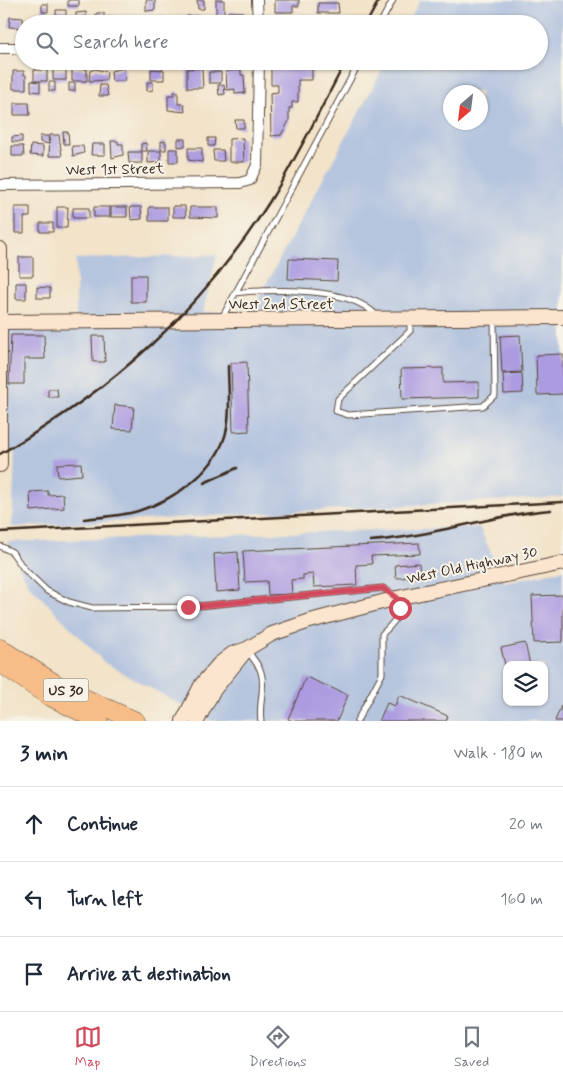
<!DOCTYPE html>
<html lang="en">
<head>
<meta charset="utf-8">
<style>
	:root { --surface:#fff; --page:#f2f2f3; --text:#1f2937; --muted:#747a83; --line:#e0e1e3; --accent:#d1495b }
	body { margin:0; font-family:Mynerve,sans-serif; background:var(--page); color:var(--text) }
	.controls { position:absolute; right:15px; bottom:15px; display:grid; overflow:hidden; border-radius:10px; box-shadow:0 1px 4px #0004 }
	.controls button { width:45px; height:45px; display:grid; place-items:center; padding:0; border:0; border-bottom:1px solid var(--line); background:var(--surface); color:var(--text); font:25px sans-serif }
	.compass { position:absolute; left:443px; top:85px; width:45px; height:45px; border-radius:50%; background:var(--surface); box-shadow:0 1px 4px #0004; rotate:208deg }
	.stop { position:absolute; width:15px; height:15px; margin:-11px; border:4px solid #d1495b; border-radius:50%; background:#fff }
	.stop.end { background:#d1495b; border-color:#fff; box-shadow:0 1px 5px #0008 }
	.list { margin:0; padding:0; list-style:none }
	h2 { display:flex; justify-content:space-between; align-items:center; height:65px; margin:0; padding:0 20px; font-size:21px }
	h2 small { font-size:16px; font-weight:400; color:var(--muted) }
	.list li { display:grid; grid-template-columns:32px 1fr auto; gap:15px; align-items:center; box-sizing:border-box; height:75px; padding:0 20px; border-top:1px solid var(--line) }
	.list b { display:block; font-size:19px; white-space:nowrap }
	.list em { font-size:16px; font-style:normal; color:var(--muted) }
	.icon { flex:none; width:28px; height:28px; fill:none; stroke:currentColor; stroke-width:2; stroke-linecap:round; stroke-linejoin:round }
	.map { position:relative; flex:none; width:563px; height:721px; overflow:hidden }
	.search { position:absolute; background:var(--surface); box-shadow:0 1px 4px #0004; left:15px; right:15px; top:15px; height:55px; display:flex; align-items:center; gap:12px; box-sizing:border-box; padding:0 18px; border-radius:28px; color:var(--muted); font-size:19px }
	.sheet { height:290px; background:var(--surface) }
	nav { display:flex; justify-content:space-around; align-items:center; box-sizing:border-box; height:70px; border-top:1px solid var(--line); background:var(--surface); font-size:14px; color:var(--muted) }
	nav a { display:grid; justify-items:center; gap:2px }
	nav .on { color:var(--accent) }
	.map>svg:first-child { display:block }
	.industrial { fill:#b6c5de; fill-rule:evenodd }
	.building { fill:#ac9be0 }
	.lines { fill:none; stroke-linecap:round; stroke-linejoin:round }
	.lane-casing { stroke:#564638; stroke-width:7 }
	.street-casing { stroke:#564638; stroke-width:12 }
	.secondary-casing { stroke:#564638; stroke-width:16 }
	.highway-casing { stroke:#564638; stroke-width:19 }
	.lane { stroke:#fff; stroke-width:5 }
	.street { stroke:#fff; stroke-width:10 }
	.secondary { stroke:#fce5cf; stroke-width:14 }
	.highway { stroke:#f7bd88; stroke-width:18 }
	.rail { stroke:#3b2a1e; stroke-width:2.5 }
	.route { stroke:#d1495b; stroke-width:6 }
	.labels { text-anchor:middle; stroke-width:4; stroke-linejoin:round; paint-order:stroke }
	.shield { fill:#f7f3e8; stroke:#73665b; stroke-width:1 }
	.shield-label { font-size:14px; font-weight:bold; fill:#3b2a1e }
	.street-label { font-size:15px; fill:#3b2a1e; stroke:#f7f3e8 }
</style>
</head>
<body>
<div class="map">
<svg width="563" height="721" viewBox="0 0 563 721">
	<rect width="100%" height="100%" fill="#f7f3e8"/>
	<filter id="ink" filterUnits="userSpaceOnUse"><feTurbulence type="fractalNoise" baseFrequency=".02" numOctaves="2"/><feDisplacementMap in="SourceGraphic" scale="10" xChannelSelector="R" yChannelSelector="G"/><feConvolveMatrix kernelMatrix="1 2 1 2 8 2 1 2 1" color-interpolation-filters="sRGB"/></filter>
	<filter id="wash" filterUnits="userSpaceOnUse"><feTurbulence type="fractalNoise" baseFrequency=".0096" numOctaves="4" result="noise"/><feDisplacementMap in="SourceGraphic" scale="20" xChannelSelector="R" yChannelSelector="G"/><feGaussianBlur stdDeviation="1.12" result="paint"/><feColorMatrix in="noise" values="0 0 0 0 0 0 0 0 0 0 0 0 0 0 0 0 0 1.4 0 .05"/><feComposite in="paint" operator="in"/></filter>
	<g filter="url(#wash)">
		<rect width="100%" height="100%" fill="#f2e3c9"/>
		<!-- industrial -->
		<path class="industrial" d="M420,0H563V497L12,527L15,452L0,453V329H76V259L217,255L203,312H251L387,61H539V24H407ZM450,92H480V122H450Z
			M479,527L505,583L563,570V721H211L105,663L28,584L7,542ZM507,665H544V702H507Z"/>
		<g id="blocks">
			<!-- building -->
			<path class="building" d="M68,0H79V6H68Z
				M146,0H155V10L146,11Z
				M197,0H204V9H198Z
				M216,0H224V15H216Z
				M275,0H299V6H293V12H275Z
				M318,3H338L339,13H318Z
				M42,4H48V12H42Z
				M56,10H66V24H51V19H56Z
				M86,12L87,24H71V18H76V13Z
				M228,12H243V24H228Z
				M97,13H104V24H91L90,18H94Z
				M187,16H201V24H187Z
				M10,17L23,18V28L9,27Z
				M31,17H44V24H31Z
				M108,17H122V24H109Z
				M129,17H142V24H129Z
				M149,18H163V24H149Z
				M166,18H180V24H166Z
				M206,18H219V24H206Z
				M271,61H293L291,64L322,61L319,67L312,63V80H298V102H292V108H289V121L281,135L271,136L270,93L278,92V85H271Z
				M124,68L125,81H112L111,71Z
				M202,68L203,88H187V69Z
				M72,69H87V81H72Z
				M95,69L107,72L106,80L89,81L90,71Z
				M151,69L164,70V80H151Z
				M34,70H47V81H34Z
				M53,70H66V80H53Z
				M241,70V75H244L245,93L235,94V89L227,90L226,71Z
				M13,71H24V75H26V89H13Z
				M209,72H221V83H209Z
				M31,81L40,82V92L31,91Z
				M49,82H55V91H49Z
				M147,82H153V90L147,91Z
				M69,83H75V91H69Z
				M100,85H106L108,96H99Z
				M218,85H224L225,94L219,95Z
				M174,92H178V104H184L185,112L168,110V95H174Z
				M14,103H29L30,115H14Z
				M235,120H244V128H236Z
				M63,132H68L69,144H64Z
				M50,135H59L62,156H49Z
				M22,136V142H12V137Z
				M40,136H48L49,144L40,142Z
				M208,138H215L214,146H208Z
				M243,138L244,162H229V139Z
				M178,139H185V146L178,147Z
				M111,141H118V144H123V155L112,158Z
				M161,141L166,142V150H161Z
				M146,143L147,151H141V144Z
				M92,144H105V155H91Z
				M31,145L43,146V156L30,155Z
				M12,146H23L24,156H12Z
				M72,146H83L84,153L73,156Z
				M188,148H202V162L188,160Z
				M169,149H178V162H169Z
				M213,150H223L224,161H214Z
				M148,151H161V162L148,163Z
				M128,152H142V163H129Z
				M173,206H185L186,217H173Z
				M15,207H30V217H24V233H15Z
				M57,207H68L67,228H57Z
				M94,207H110V217H94Z
				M111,207H127V217H111Z
				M130,207H141L142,219L131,220Z
				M149,207H168V221H149Z
				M190,207H218V218L190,217Z
				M73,208H89V218H73Z
				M40,223H53V232H40Z
				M19,257H33V276H19Z
				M289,259L338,261L337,281L288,279Z
				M131,275H146V302H131Z
				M16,283H26V299H16Z
				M37,287L50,288V298H37Z
				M11,335H44L45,359H24V384H9Z
				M520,335L522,372L502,373L500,336Z
				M92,336H104L105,362H93Z
				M563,354V394L537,395L536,355Z
				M247,362L249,431L233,432L231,363Z
				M443,368V383L479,382V397L402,399L401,369Z
				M522,373L523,393L504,394L503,374Z
				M48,389H57L58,397H48Z
				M115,405L134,407L132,430L113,429Z
				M81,463L82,475L58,477L57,464Z
				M48,491V495L63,494L64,508L31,511L30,492Z
				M419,543L420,554L371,556L372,564L356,565L357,585L314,587L313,574L303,575V579L291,580L292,594L268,595L267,581L245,582L243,551Z
				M238,552L240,590L216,592L214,554Z
				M419,563L420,577L396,578L395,565Z
				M563,595V642L534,643L532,596Z
				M525,643L530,665H507L506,669L501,648Z
				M306,677L348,695L337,721H293L288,719Z
				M399,695L448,716L446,721H379L387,703L395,706Z
				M561,706L563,721H555Z"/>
		</g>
	</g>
	<g filter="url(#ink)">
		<use href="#blocks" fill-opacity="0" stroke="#564638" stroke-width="1"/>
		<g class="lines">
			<defs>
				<path id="lane" d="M258,23L330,20
					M380,24L393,0
					M235,293C271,289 351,286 377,316
					M222,318L360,61
					M410,319V331L338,399L336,411L348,415L483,406L495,395L494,319
					M0,546L12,552L24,569L47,591L69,602L92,608L188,607L383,588C387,591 394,594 397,598C406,611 391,626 382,634V674L357,721
					M248,651C252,658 259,665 261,672C266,688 258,704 261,721"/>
				<path id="street" d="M257,0L258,24
					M0,48H24
					M0,185L240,183L250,180L257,165L259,61"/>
				<path id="secondary" d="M0,249V465
					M0,322L563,317
					M183,721L202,684L219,664L232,654L247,649L272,634L310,621L397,598L563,563
					M197,721L213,691L247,649"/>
				<path id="highway" d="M0,648L64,689L136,721
					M0,663L48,696L99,721"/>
			</defs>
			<!-- lane casing -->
			<use href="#lane" class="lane-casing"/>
			<!-- street casing -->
			<use href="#street" class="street-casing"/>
			<!-- secondary casing -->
			<use href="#secondary" class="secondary-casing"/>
			<!-- highway casing -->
			<use href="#highway" class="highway-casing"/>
			<!-- lane -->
			<use href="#lane" class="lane"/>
			<!-- street -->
			<use href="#street" class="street"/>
			<!-- secondary -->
			<use href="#secondary" class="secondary"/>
			<!-- highway -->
			<use href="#highway" class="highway"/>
			<!-- rail -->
			<path class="rail" d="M366,24L379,0
				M0,454C113,389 200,312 270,201C298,156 321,108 346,61
				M204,483L237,468
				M84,519C102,517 121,516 138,511C176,499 219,470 227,428C231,408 228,386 228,366
				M0,532L563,502
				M370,541C431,537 489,515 551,510"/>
		</g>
	</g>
	<g class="lines" filter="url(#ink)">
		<!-- route -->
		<path class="route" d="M188,607L383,588L397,598L400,608"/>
	</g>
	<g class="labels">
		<!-- shield labels -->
		<rect class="shield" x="43.5" y="678.5" width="45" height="23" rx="4"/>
		<g class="shield-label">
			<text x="66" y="695">US 30</text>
		</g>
		<!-- street labels -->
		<g class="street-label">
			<text transform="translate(115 169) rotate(-1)" y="5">West 1st Street</text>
			<text x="281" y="309">West 2nd Street</text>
			<text transform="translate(472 565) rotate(-12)" y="5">West Old Highway 30</text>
		</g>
	</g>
</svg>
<div class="controls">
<button><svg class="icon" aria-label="layers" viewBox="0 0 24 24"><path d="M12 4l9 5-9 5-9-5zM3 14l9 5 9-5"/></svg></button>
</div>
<svg class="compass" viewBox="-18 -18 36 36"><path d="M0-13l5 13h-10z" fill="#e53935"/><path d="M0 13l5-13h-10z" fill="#747a83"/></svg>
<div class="stop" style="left:400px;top:608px"></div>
<div class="stop end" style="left:188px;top:607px"></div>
<div class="search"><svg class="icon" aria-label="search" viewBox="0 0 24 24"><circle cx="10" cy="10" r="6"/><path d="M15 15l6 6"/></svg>Search here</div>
</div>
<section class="sheet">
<h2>3 min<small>Walk · 180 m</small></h2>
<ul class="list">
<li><svg class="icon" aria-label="ahead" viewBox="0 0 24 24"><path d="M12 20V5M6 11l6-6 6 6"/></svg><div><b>Continue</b></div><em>20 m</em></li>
<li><svg class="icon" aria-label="left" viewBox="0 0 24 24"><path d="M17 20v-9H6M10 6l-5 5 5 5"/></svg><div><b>Turn left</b></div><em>160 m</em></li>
<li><svg class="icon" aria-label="arrive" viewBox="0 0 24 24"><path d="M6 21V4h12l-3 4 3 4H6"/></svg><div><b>Arrive at destination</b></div></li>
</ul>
</section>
<nav>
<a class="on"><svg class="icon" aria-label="map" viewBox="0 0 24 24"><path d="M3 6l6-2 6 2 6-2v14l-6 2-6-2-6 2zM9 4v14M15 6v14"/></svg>Map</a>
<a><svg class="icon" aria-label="directions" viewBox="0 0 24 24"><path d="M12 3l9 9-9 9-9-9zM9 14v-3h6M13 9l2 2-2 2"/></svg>Directions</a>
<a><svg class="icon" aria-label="saved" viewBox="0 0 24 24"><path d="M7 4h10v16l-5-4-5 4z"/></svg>Saved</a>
</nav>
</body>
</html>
